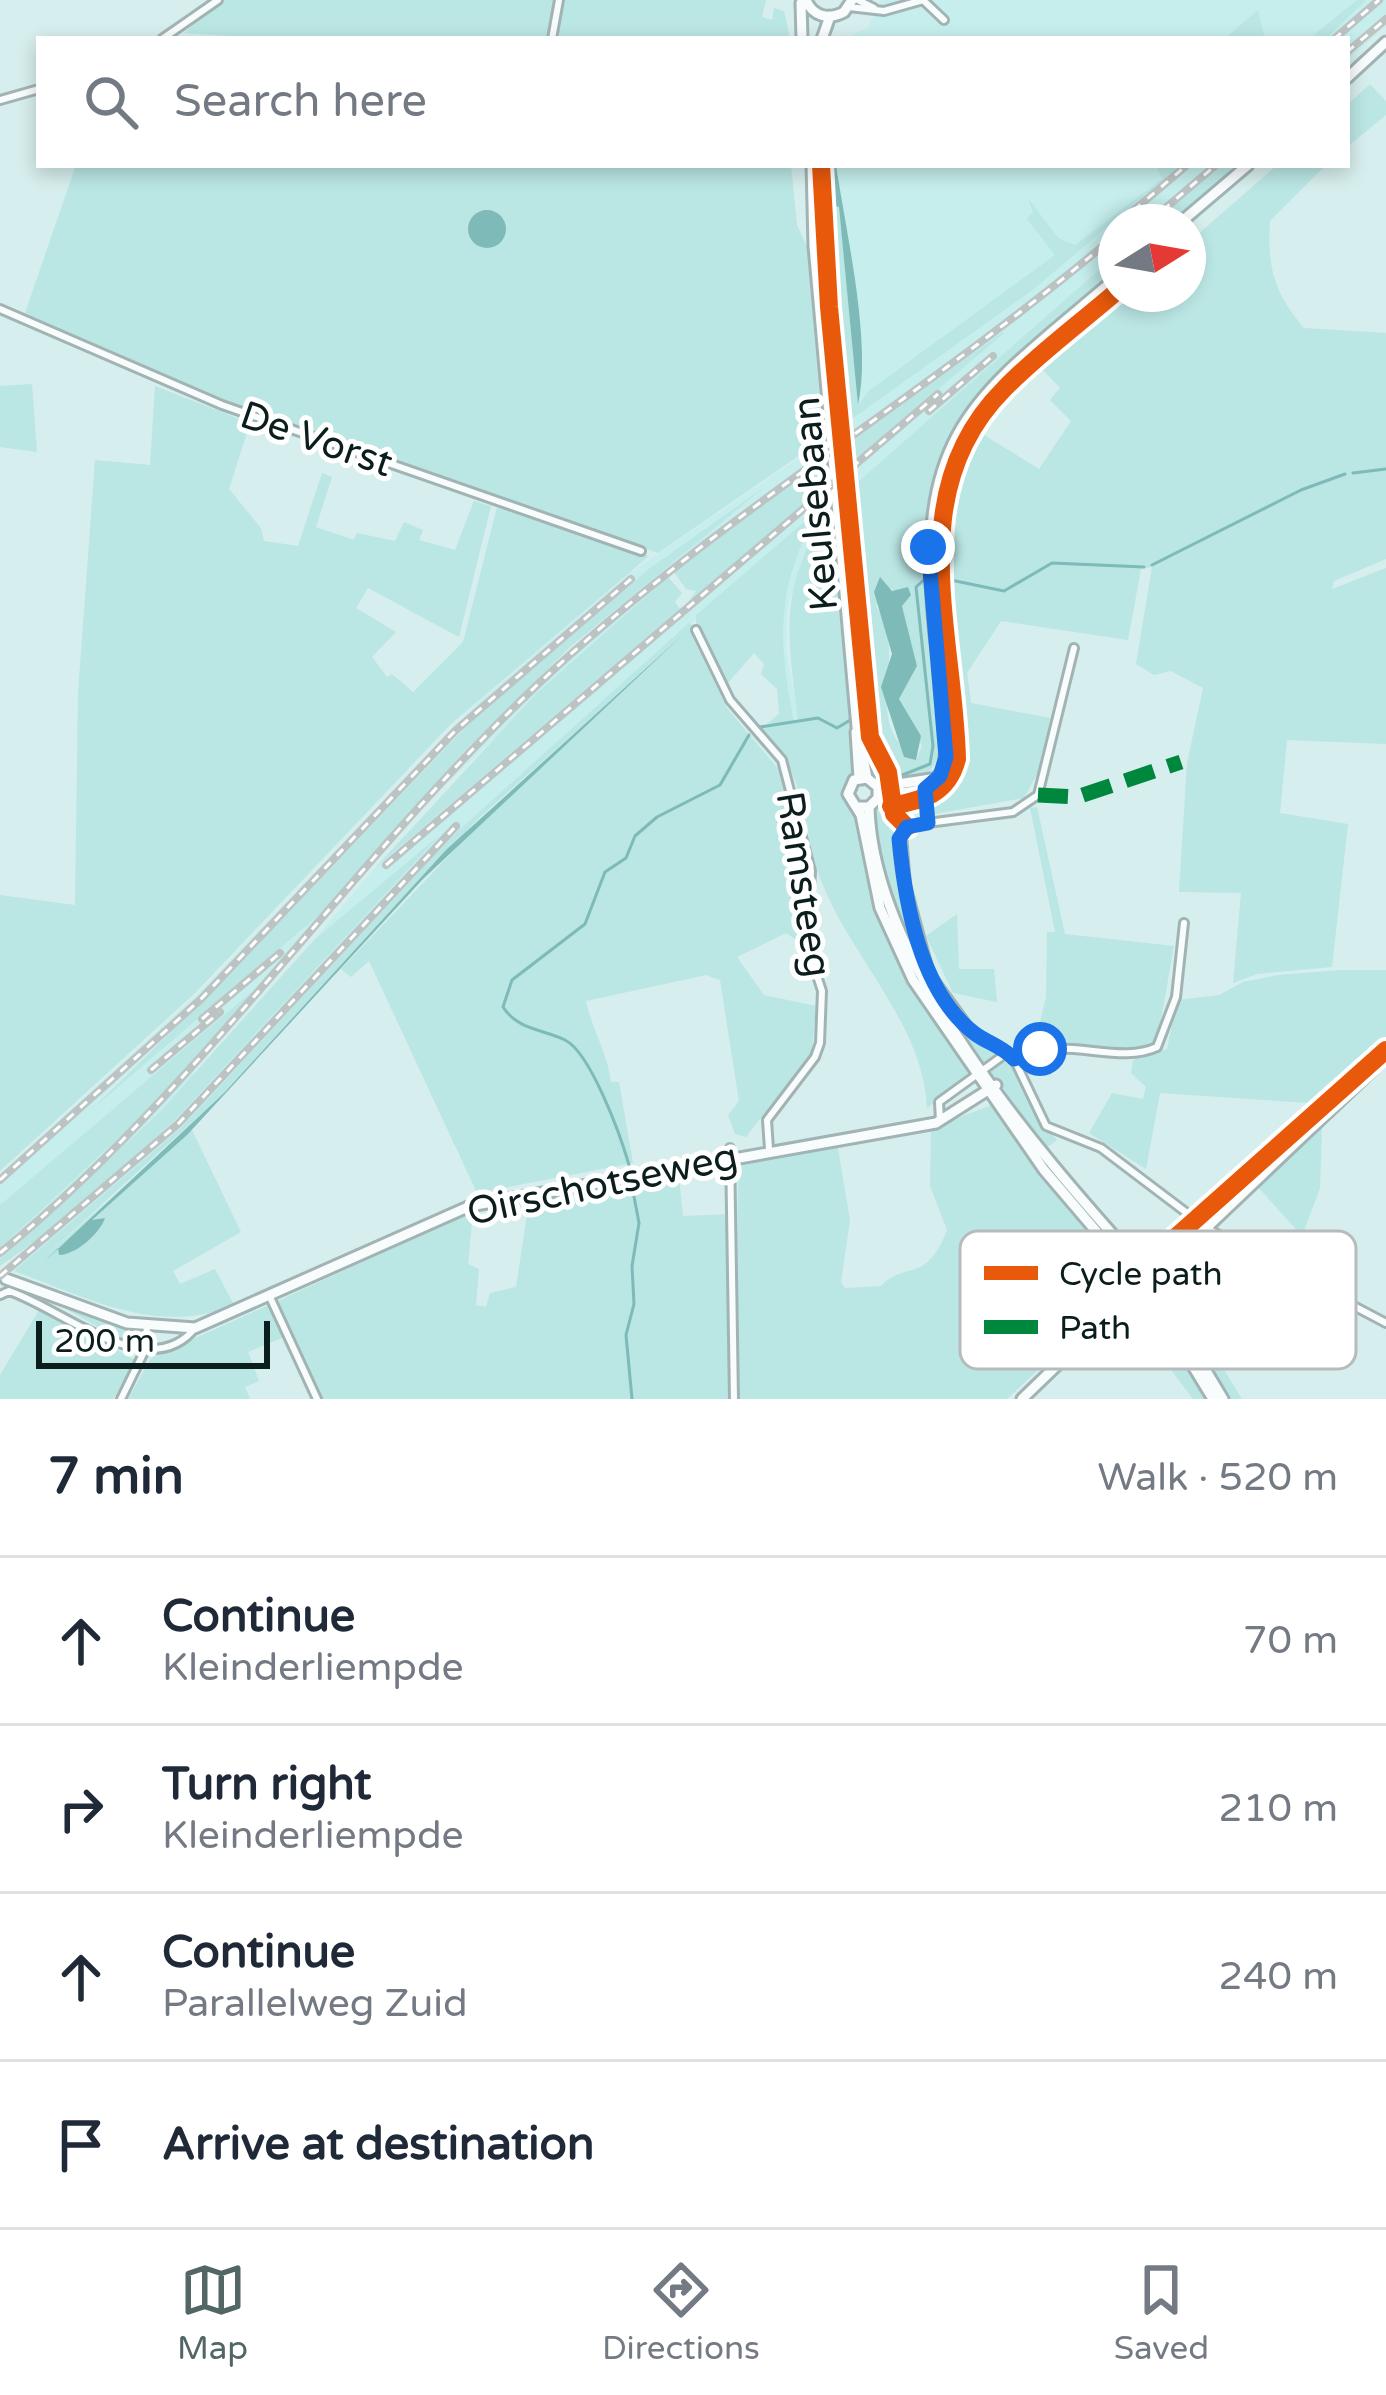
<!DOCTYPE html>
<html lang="en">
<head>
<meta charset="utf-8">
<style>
	:root { --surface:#fff; --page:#f6f6f7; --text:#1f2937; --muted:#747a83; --line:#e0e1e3; --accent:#536666 }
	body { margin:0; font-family:"Varela Round",sans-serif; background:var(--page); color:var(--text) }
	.compass { position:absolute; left:1098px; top:204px; width:108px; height:108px; border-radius:50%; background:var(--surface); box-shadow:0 6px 18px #0003; rotate:79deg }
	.scale { position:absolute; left:36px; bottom:30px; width:234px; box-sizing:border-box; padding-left:12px; border:6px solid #0c1d1d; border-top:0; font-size:33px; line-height:42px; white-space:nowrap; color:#0c1d1d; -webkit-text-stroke:9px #fff; paint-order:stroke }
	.stop { position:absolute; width:36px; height:36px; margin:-27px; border:9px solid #1a73e8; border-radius:50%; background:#fff }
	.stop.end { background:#1a73e8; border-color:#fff; box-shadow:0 3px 12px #0008 }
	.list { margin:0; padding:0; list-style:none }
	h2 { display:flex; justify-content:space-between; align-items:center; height:156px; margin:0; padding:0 48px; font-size:51px }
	h2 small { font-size:39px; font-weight:400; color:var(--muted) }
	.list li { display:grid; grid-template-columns:78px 1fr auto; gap:36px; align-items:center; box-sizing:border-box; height:168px; padding:0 48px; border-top:3px solid var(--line) }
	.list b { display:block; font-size:45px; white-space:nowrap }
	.list p { margin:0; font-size:39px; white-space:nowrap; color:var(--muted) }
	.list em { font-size:39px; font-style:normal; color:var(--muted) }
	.icon { flex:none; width:66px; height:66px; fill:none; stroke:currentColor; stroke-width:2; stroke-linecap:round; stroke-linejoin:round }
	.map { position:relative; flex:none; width:1386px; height:1399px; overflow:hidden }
	.search { position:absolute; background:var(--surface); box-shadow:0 6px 18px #0003; left:36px; right:36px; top:36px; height:132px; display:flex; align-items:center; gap:30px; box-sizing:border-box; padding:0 42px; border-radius:0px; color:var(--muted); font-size:45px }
	.sheet { height:828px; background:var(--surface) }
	nav { display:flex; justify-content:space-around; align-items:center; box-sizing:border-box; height:168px; border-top:3px solid var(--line); background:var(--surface); font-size:33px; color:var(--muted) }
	nav a { display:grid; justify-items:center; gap:6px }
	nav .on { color:var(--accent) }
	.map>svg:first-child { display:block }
	.built { fill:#c5eeec }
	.green { fill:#bae6e4; fill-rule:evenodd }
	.water { fill:#7ebab8 }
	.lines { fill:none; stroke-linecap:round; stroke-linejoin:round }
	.stream { stroke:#7ebab8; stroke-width:3 }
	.street-casing { stroke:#a1b4b3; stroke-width:12 }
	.secondary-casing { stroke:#a1b4b3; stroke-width:15 }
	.street { stroke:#f9fcfc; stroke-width:6 }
	.secondary { stroke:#f9fcfc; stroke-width:9 }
	.rail-casing { stroke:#bcc4c3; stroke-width:8 }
	.rail { stroke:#fff; stroke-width:3; stroke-dasharray:9; stroke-linecap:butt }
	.quiet { stroke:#00873e; stroke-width:15; stroke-dasharray:30 15; stroke-linecap:butt }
	.cycleway-casing { stroke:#fff; stroke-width:26 }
	.cycleway { stroke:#e8590c; stroke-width:18 }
	.route { stroke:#1a73e8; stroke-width:15 }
	.labels { text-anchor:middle; stroke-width:10; stroke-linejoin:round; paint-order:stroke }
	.street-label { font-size:39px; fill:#0c1d1d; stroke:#fff }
	.key { fill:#fff; stroke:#b6bbbb; stroke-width:3 }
	.key-label { font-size:33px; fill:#0c1d1d }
</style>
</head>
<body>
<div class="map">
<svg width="1386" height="1399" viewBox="0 0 1386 1399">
	<rect width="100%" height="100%" fill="#d6eeed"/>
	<!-- built -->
	<path class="built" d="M881,0H1386V26L1347,60V39H843L868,28Z
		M836,165H1234L1168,222H1116V266L858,486L854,482L848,488L844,446L850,441L844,444L843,428L855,419L850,420L860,372Z
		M825,440L826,455L674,570L450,780L446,771L527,687L667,564L767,487L655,564L484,708L226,978L90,1108L327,908L269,977L0,1205V1174L197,995L479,702L630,573Z
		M829,483L831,508L802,558L787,611L786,651L799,721L794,722L784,671L783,610L797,555L823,506L448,840L222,1088L128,1178L17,1269L7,1268L174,1121L424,850L314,940L375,868Z
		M190,1068L196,1073L159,1113L0,1259V1248Z"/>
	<!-- green -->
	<path class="green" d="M220,0H554L546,39H270L184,33Z
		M561,0H766L762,17L772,20L774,8L784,11L790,39H556Z
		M1357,0H1366L1326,39H1309Z
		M1258,10L1265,39H1224Z
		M1370,84L1386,101V115L1347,147V105Z
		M76,165H791L797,225L807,247L823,439L658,553L233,405L25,313Z
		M823,165L839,206L858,405L870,390L1055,255L1027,219L1033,212L1028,198L1058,238L1075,245L1163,178L1157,170L1163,165H1181L1030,292L842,426Z
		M1221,165H1242L1175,222H1155Z
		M1277,165H1326L1270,221C1267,267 1274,293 1304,328L1386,333V559L1334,581L1332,589L1386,568V744L1287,740L1280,813L1348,824L1332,967L1257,974L1233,983L1241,893L1179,892L1187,763L1203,688L1171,671L1154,675L1136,664L1152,567L1141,569L1128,640L1001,621L967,673L971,703L1050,718L1042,766L1024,798L929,815L927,802L952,785L961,760L946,553C949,512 955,467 979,432L1039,469L1071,421L1050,400L1060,388L1041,368L1128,294H1188V243Z
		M1116,255V273C1072,310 1022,346 984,389C894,490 931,632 942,754L925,778L893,783L870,727L849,490ZM887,587L897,592L908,587L911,594L902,606L917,666L899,699L922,746L916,760C858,718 911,662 876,606Z
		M1003,332L1004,333L846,468L844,446Z
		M32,384L37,452L0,447V386Z
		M155,386L250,423L229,489L261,528L264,541L298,546L322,473L332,477L316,527L354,540L357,533L395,541L404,522L423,530L419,540L455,550L474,501L491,506L459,637L368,588L356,608L396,632L372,657L387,677L392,674L413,692L463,642L498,503L649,556L451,724L195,993L0,1171V895L75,905L78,693L95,460L150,465Z
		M826,458L829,483L687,604L696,591L686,589L673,571Z
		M766,486L570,647L461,755L327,908L91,1110L226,978L484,708L650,568Z
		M824,505C818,522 804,536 798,554C776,612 782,662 794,721H798C788,636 777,589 828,511L855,764L844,798C868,834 868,880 883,922C903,978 937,1026 971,1076L927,1108C924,1028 856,962 825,890C798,830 813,779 761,729L779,714L777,689L761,674L764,664L754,653L728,683L733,696L729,697L696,622V615Z
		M668,577L682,593L675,602L680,609L375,868L536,694Z
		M690,622L697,636L693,638L727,708L780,771L803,879L802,944L786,933L737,957L764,995L816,1006L812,1053L746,1137L735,1134L728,1115L739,1101L720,980L706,975L586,1001C592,1030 607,1051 611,1082H619L633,1163L477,1193L369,961L351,977L341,969L482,821L686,633L479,818L225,1092L42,1259L191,1128L241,1232L173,1271L180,1284L215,1269L234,1305C158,1337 86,1297 14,1271L181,1128L448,840Z
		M889,797L892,815L903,828C892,848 901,870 905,892C917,955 938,1016 997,1048L998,1057L986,1066L922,974L891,914L871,813Z
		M1037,807L1065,934L1174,946L1157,1043L1148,1048L1034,1047L1046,997L1047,932H1055L1030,808Z
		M440,835L174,1121L62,1222L0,1266V1259L159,1113L314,940Z
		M957,914L959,969H994L997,1002L953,993L926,936Z
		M1341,970H1386V1046L1324,1104L1160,1093L1146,1169L1089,1133L1112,1093L1143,1099L1146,1087L1131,1073L1133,1060L1167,1049L1177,1000L1219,995L1243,982L1278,975Z
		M269,977L152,1107L0,1248V1205Z
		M1003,1061L1012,1064L1038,1118L1057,1140L1045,1149L989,1071Z
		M992,1105L1119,1262L1116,1297L1007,1399H736L738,1161L837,1143L850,1220L841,1282L845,1288L881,1286C906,1260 926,1285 947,1230L930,1186L931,1128Z
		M1322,1128L1320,1188L1302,1236L1256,1185Z
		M679,1176L683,1216L730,1214L729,1399H323L278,1301L473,1211L468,1264L479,1269L476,1305L486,1307L490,1293L516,1287L529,1202Z
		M1179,1289L1181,1300L1242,1399H1225L1167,1301Z
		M59,1305L139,1330L140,1344L135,1348Z
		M269,1305L284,1337L248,1352L259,1381L245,1387L250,1399H128L151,1358Z
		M1133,1306L1153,1308L1211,1399H1193L1124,1308Z
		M41,1307L135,1360L113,1399H0V1375Z"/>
	<!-- water -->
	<path class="water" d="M827,165H836C846,233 872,341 858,405L839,207L829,205Z
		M468 229a19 19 0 1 1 38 0a19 19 0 1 1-38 0Z
		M880,577L892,591L908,587L911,595L902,606L917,666L899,699L921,736L916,760L904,757L881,687L892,654L874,592Z
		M685,633L423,879L187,1135L92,1220L105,1218C100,1233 76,1255 59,1255L58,1248L44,1262L225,1092L446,850Z"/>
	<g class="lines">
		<!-- stream -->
		<path class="stream" d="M1353,473L1386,469
			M1152,565L1301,490L1345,474
			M936,577L1004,591L1052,563L1144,567
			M862,718L880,721L882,745L900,776L930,764L933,746L916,587L927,577
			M760,727L818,718L837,728L852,719
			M629,1165C621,1137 591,1053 565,1040C542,1029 518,1030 503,1007L512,980L585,924L605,872L626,858L635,836L657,817L720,785L749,735
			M632,1186L639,1223L632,1266L634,1304L626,1335L632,1399"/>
		<defs>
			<path id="street" d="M858,0L874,8
				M923,0L944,20
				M849,7L884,11L923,0
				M162,39L218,0
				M552,39L559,0
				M0,100L39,89
				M0,309L222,405L641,551
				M696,630L730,700L782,760L811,871L807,945L822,991L820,1043L815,1057L767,1120L769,1149
				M1074,648L1038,795L1013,812L912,825L902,835L906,885L930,974L970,1029L1014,1059L1046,1126L1101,1148L1208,1229L1386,1323
				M925,790L928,823
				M1014,1059C1060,1033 1117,1066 1157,1047L1176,997L1184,923
				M940,1121L939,1102L1008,1052
				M730,1148L734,1399
				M0,1295L9,1291C61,1308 149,1386 195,1328
				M269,1295L317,1399
				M121,1399L144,1352L147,1328"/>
			<path id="secondary" d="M806,0C813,17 829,20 844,12L852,0
				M801,3L802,39
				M822,39L830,16
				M1347,78L1386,42
				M812,165L814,246L857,727L867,778
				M1181,222L1248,165
				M856,732L859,778
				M878,787L931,779
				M878,798L925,789L943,771C952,726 938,671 934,625C915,426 976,397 1116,278
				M858,807H869L878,798V787L867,778L854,780L848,794L861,815L880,908L913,980L1044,1170L1130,1271
				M869,807C873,963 1037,1150 1138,1263
				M1153,1264L1242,1189
				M1133,1266L1153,1264L1161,1278L1153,1292L1134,1291
				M1160,1272L1386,1057
				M6,1279L127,1323L195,1328L470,1206L936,1123L996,1085
				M1157,1289L1223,1399
				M1149,1294L1213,1399
				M1022,1399L1134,1291"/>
		</defs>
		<!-- street casing -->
		<use href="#street" class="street-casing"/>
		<!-- secondary casing -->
		<use href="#secondary" class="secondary-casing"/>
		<!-- street -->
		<use href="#street" class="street"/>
		<!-- secondary -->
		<use href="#secondary" class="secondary"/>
		<defs>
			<path id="rail" d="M1334,39L1379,0
				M1347,52L1386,19
				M1120,222L1187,165
				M1149,222L1216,165
				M929,411L993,356
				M386,865L938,394
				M202,1019L280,953
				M151,1070L220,1012
				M0,1180L201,999L456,730L631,579
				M0,1253C203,1086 347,866 536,686C715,517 929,394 1116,235
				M0,1276L178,1124L456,826"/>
		</defs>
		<!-- rail casing -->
		<use href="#rail" class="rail-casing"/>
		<!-- rail -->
		<use href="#rail" class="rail"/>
		<!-- quiet -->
		<path class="quiet" d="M1038,795L1077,797L1181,762"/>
		<defs>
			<path id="cycleway" d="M821,165L829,307L870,737L888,772L894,814L907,827
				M891,806C924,800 948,794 957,759C954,632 901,492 1004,389C1038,354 1079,324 1116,292
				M1119,1295C1128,1272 1106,1273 1134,1252L1158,1253L1386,1050"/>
		</defs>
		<!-- cycleway casing -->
		<use href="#cycleway" class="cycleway-casing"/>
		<!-- cycleway -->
		<use href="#cycleway" class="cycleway"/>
	</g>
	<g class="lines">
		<!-- route -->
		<path class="route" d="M928,547L946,757L940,776L925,789L928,823L907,827L899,839C905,903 920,991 974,1033C987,1043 1002,1046 1014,1059L1040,1049"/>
	</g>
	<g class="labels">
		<!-- street labels -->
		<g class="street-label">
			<text transform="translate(317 438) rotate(19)" y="14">De Vorst</text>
			<text transform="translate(814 504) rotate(-95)" y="14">Keulsebaan</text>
			<text transform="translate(805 884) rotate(81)" y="14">Ramsteeg</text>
			<text transform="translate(602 1183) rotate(-12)" y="14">Oirschotseweg</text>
		</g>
	</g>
	<!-- legend -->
	<rect x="960" y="1231" width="396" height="138" rx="18" class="key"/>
	<rect x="984" y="1266" width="54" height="14" fill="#e8590c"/>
	<rect x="984" y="1320" width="54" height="14" fill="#00873e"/>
	<g class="key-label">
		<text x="1059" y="1285">Cycle path</text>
		<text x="1059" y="1339">Path</text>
	</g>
</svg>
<svg class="compass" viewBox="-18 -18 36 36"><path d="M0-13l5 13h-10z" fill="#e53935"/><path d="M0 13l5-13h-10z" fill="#747a83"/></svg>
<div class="scale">200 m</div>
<div class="stop" style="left:1040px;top:1049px"></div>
<div class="stop end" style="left:928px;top:547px"></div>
<div class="search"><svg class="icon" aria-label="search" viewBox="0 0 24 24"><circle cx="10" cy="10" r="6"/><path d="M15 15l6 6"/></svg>Search here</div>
</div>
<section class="sheet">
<h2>7 min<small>Walk · 520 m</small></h2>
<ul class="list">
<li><svg class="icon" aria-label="ahead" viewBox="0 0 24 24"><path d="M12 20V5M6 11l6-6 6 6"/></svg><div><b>Continue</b><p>Kleinderliempde</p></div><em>70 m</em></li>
<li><svg class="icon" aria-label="right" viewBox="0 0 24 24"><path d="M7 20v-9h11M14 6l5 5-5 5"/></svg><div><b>Turn right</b><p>Kleinderliempde</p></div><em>210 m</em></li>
<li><svg class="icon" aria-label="ahead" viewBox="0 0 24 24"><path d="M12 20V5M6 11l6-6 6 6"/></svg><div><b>Continue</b><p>Parallelweg Zuid</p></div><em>240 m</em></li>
<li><svg class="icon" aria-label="arrive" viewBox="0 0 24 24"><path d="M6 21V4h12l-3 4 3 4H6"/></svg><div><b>Arrive at destination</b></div></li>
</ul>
</section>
<nav>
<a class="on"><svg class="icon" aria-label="map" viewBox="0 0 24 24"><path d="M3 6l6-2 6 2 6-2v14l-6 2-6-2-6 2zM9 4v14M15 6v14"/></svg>Map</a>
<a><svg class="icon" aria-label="directions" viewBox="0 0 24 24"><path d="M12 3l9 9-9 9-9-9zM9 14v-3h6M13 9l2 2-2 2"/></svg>Directions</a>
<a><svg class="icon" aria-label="saved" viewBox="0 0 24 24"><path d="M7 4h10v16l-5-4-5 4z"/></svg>Saved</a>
</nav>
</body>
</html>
